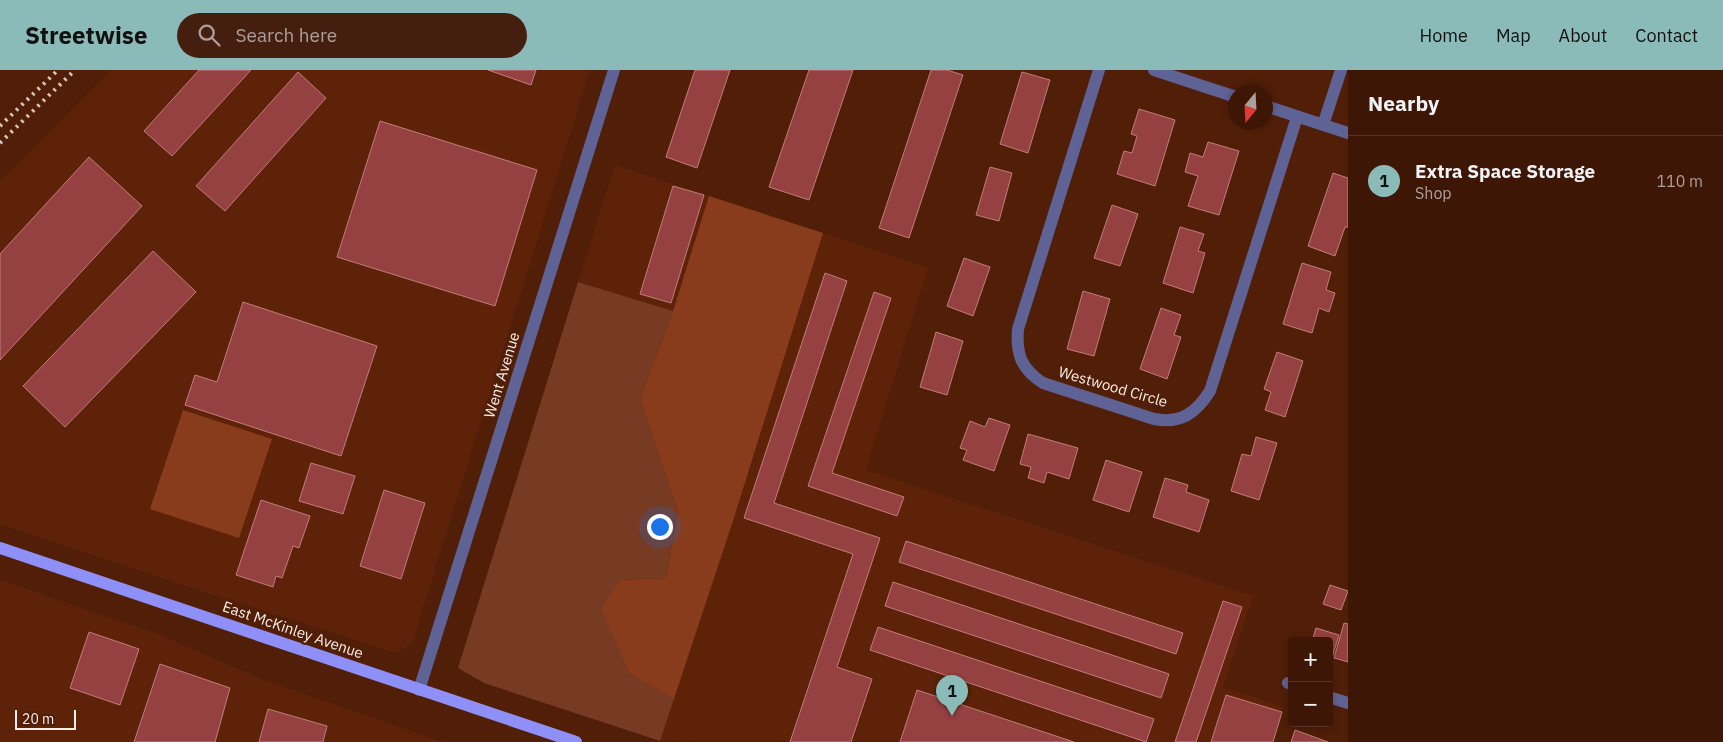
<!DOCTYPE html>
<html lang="en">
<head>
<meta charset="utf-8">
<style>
	:root { --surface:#3d1606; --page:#441f10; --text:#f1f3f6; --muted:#ad9f9b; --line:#563528; --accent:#8bbbb9 }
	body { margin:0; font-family:"IBM Plex Sans",sans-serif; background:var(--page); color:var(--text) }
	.controls { position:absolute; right:15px; bottom:15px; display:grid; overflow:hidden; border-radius:5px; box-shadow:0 2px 8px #0003 }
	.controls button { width:45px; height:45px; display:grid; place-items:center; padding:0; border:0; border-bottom:1px solid var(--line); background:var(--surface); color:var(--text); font:25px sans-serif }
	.compass { position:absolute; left:1228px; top:15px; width:45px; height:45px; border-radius:50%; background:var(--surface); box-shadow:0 2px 8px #0003; rotate:198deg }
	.scale { position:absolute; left:15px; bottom:12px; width:61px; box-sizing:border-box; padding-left:5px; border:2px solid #fceee9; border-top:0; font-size:14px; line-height:18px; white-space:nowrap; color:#fceee9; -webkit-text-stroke:4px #511e08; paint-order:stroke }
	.you { position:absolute; left:659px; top:456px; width:18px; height:18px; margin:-12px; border:4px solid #fff; border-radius:50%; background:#1a73e8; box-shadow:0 0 0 8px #1a73e833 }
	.badge { display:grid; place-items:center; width:32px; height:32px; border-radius:50%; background:var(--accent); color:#111; font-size:16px; font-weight:700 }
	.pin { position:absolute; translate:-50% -41px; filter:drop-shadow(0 1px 2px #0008) }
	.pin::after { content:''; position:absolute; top:26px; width:18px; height:15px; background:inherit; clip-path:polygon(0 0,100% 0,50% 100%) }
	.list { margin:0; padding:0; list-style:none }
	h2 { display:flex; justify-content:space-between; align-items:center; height:65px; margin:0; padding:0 20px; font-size:21px }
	h2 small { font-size:16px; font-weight:400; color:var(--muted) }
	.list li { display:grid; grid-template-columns:32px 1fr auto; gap:15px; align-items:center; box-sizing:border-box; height:90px; padding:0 20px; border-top:1px solid var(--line) }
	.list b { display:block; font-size:19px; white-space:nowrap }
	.list p { margin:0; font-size:16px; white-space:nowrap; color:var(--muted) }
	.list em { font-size:16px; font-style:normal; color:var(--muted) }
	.icon { flex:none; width:28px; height:28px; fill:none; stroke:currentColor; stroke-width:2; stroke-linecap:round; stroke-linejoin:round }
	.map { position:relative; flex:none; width:1348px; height:672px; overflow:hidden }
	header { display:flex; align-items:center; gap:30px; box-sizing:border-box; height:70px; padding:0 25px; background:var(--accent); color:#111 }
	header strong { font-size:24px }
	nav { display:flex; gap:28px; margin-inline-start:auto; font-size:18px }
	.search { width:350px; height:45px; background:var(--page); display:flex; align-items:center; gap:12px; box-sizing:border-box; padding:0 18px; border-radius:28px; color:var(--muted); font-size:19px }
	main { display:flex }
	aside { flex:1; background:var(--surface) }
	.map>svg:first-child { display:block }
	.built { fill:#5d2208 }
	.green { fill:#773a22 }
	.forest { fill:#893c1c }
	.building { fill:#954142; stroke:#c07d7c }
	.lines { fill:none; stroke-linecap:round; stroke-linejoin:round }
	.minor { stroke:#5f6294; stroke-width:12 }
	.primary { stroke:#8f90f7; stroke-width:12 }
	.rail { stroke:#d8c2ba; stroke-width:4; stroke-dasharray:2.5 5; stroke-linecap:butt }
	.labels { text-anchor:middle; stroke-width:5; stroke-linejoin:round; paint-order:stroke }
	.street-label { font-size:15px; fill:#fceee9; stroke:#511e08 }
</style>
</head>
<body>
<header>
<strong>Streetwise</strong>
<div class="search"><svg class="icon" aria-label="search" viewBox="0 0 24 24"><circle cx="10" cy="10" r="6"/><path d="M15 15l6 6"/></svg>Search here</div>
<nav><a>Home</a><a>Map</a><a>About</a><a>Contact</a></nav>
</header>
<main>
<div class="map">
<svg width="1348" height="672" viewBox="0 0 1348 672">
	<rect width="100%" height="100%" fill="#511e08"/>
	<!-- built -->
	<path class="built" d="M112,0H590L412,574L396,583L220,527L0,454V111Z
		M615,95L709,126L673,241L578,212Z
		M823,163L928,198L866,400L1253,526L1223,617L1283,637L1271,672L660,671L733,451Z
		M0,510L155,563L264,610L443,672H0Z"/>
	<!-- green -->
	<path class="green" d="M578,212L673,241L640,328L678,442L666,508L620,510L630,602L674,629L660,671L484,613L458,598Z"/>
	<!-- forest -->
	<path class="forest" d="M709,126L823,163L733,451L674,629L630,603L601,539L620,510L666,508L678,442L640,328L673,241Z
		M183,340L272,369L239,468L150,439Z"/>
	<!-- building -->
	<path class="building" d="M199,0H251L172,86L144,61Z
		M488,0H536L531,15Z
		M695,0H730L697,98L666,87Z
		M809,0H853L809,130L769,117Z
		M931,0H947L963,5L909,168L879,158Z
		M298,2L326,28L225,141L196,116Z
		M1022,2L1050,10L1028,83L1000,74Z
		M1139,39L1175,50L1155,116L1117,104L1124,81L1132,83L1137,66L1131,64Z
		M380,51L537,100L495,236L337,187Z
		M1208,72L1239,81L1219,145L1188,136L1198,106L1185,102L1190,83L1203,87Z
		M89,87L142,136L0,290V184Z
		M990,97L1012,103L999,151L976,145Z
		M1333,103L1348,108V157H1345L1335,186L1308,176Z
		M673,116L704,125L671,233L640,224Z
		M1112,135L1138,144L1120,196L1094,188Z
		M1180,157L1204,164L1198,181L1205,183L1193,223L1163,213Z
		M153,181L196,222L65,357L23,316Z
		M964,188L990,197L973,246L947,236Z
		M1302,193L1331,202L1326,220L1335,223L1329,242L1319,238L1312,263L1283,254Z
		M825,203L847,211L774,433L880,468L837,597L872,609L851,672H790L853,484L744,448Z
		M1083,221L1110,229L1094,286L1067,279Z
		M874,222L891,228L832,403L904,427L897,446L808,416Z
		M243,232L377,276L341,386L185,335L195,305L217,312Z
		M1161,238L1181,245L1174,265L1181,267L1167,309L1140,299Z
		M936,262L963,271L947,325L920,317Z
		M1277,282L1303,291L1285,347L1265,340L1271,322L1264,319Z
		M989,348L1010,355L994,401L963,390L967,380L960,378L970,351L985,357Z
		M1028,364L1078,378L1069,409L1047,402L1044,413L1028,408L1031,397L1020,394Z
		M1256,367L1277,373L1259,430L1231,421L1242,384L1251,386Z
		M1106,390L1142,402L1129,442L1093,430Z
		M311,393L355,406L343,444L299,431Z
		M1165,408L1188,415L1186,422L1209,430L1199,462L1153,447Z
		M384,420L425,433L401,509L360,496Z
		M261,430L310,446L299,478L293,476L282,508L276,506L273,517L236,505Z
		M906,471L1183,563L1176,584L899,492Z
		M893,512L1169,604L1161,628L885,536Z
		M1330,515L1348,521L1341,540L1323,534Z
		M1223,531L1242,537L1196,672H1175Z
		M1344,553L1348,554V592L1334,588Z
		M878,557L1154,649L1146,672L870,580Z
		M1316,558L1339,565L1332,588L1329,587V571H1312Z
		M89,562L139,579L120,635L70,618Z
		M160,594L230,618L215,672H134Z
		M917,620L1074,672H900Z
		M1226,625L1282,642L1273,672H1211Z
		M268,639L327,656L323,672H259Z
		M1295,660L1328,672H1291Z"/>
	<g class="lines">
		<!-- minor -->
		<path class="minor" d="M1099,0L1018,259C1016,284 1021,299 1043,313L1154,349C1181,354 1196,343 1210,321L1297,47
			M1154,0L1236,27
			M1266,36L1348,63
			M1323,55L1341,0
			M1288,613L1292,614
			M419,620L614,0
			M1329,627L1348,633"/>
		<!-- primary -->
		<path class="primary" d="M0,478L576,672"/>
		<!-- rail -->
		<path class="rail" d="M0,56L58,0
			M0,73L75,0"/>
	</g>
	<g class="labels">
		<!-- street labels -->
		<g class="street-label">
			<text transform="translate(502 305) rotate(-73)" y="5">Went Avenue</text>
			<text transform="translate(1113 317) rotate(16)" y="5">Westwood Circle</text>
			<text transform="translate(293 560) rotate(19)" y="5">East McKinley Avenue</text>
		</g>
	</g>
</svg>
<div class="controls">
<button>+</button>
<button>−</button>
</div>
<svg class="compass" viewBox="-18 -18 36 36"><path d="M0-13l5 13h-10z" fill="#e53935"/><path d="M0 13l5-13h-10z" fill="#ad9f9b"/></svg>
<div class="scale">20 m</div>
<div class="you"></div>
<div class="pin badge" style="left:952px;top:646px">1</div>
</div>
<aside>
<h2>Nearby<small></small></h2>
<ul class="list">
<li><span class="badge">1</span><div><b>Extra Space Storage</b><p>Shop</p></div><em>110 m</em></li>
</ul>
</aside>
</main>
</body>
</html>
